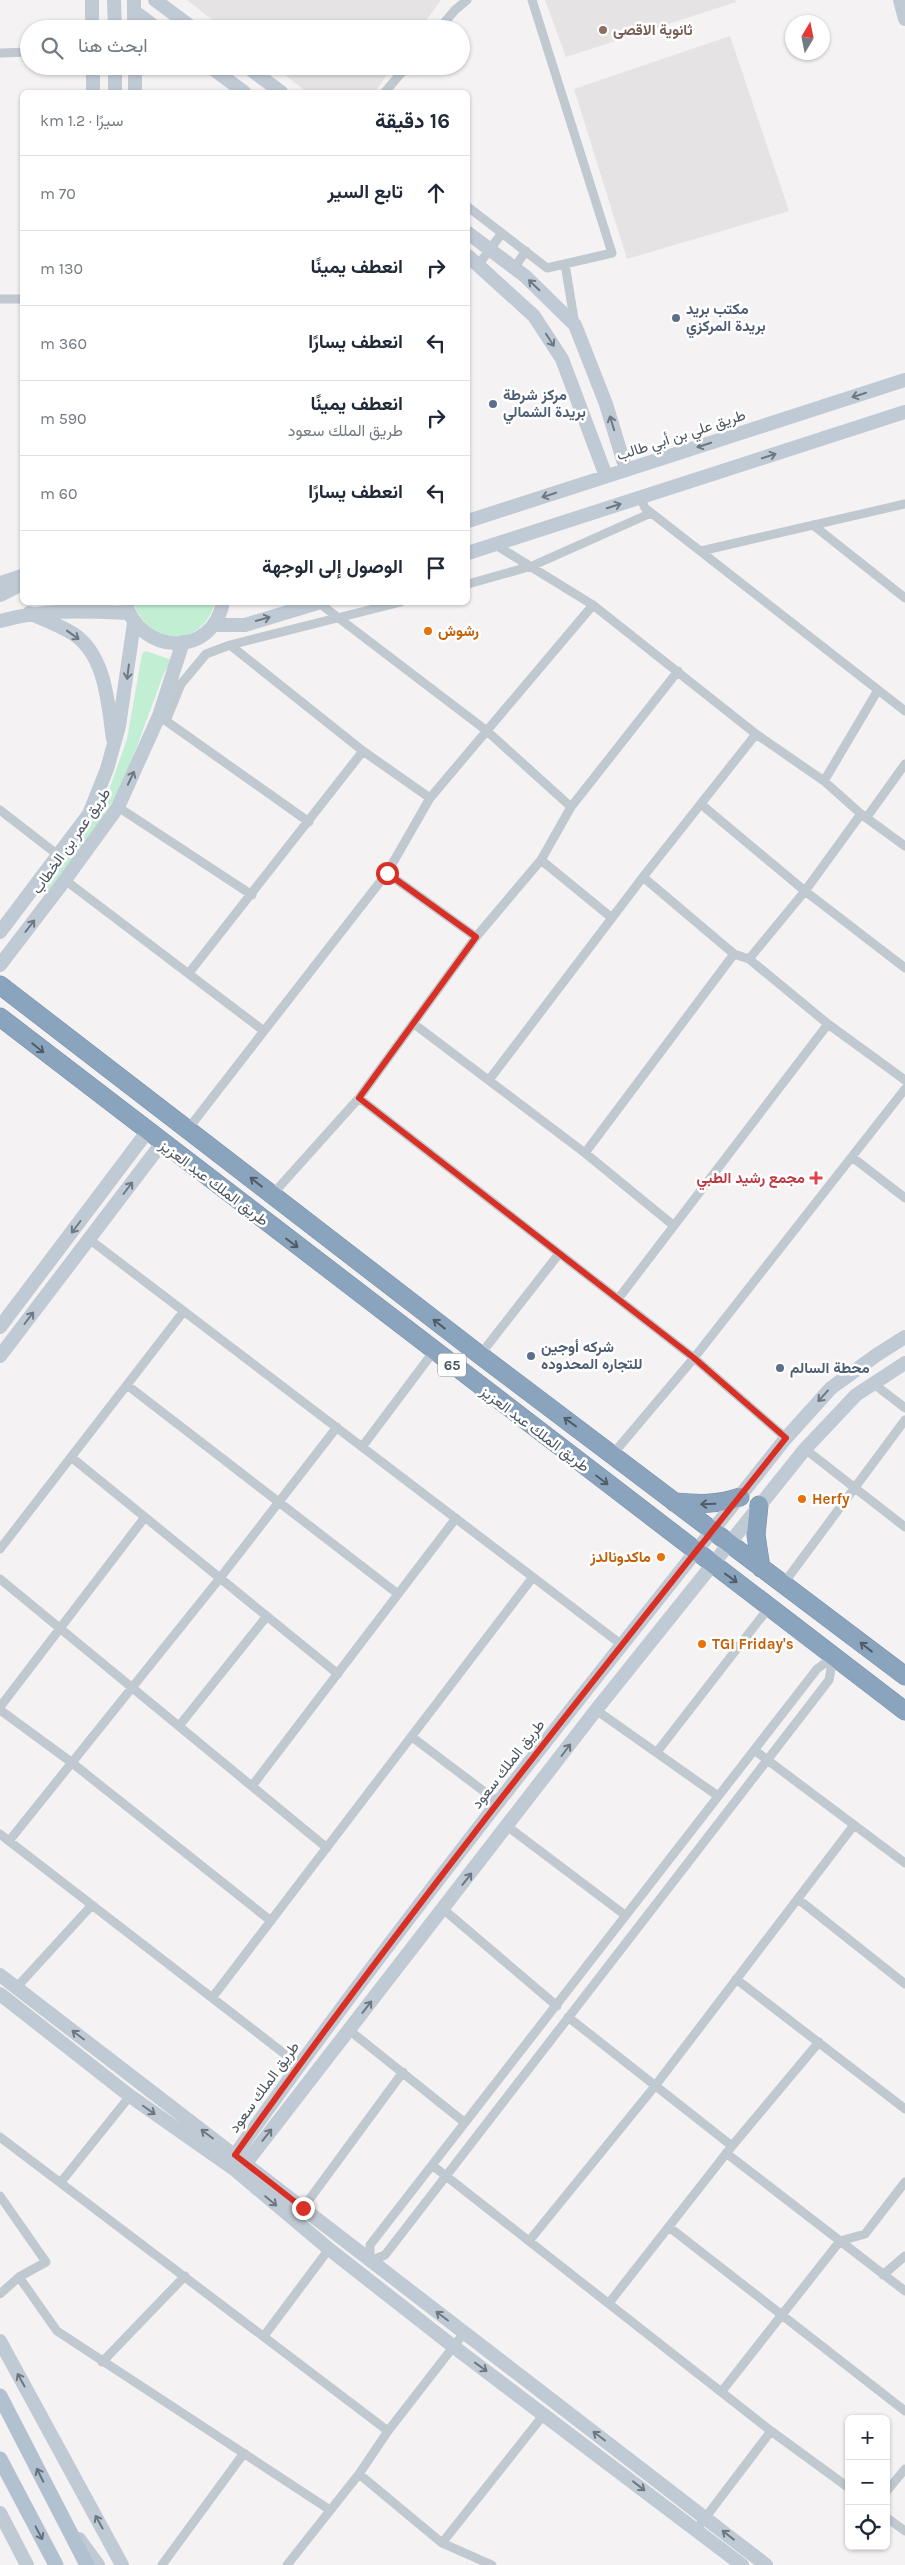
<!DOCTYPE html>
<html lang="ar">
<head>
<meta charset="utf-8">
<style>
	:root { --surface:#fff; --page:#f2f2f3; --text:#1f2937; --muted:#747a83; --line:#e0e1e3 }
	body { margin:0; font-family:Karla,Vazirmatn,sans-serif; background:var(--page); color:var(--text); direction:rtl }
	.controls { position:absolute; right:15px; bottom:15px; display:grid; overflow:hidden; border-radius:8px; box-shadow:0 1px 4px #0004 }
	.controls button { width:45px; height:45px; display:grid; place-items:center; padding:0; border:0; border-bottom:1px solid var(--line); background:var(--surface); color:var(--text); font:25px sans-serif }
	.compass { position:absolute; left:785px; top:15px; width:45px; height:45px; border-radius:50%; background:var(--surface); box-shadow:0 1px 4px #0004; rotate:10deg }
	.stop { position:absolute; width:15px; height:15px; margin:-11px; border:4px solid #d93025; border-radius:50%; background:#fff }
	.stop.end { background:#d93025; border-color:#fff; box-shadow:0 1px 5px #0008 }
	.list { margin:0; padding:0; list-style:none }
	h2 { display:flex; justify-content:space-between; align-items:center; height:65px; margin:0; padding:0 20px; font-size:21px }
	h2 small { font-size:16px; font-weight:400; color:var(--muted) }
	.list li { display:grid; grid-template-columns:32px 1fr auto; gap:15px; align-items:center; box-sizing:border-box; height:75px; padding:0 20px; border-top:1px solid var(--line) }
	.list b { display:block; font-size:19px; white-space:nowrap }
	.list p { margin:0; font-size:16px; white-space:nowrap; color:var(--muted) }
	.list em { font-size:16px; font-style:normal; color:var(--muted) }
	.icon { flex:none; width:28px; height:28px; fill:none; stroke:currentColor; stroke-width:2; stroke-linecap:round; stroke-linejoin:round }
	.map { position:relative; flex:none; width:905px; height:2565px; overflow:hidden; direction:ltr }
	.search { position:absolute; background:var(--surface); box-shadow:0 1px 4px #0004; left:20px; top:20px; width:450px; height:55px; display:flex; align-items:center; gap:12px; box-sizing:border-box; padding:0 18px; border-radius:28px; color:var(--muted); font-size:19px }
	.panel { position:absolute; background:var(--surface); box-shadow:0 1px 4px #0004; left:20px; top:90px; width:450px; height:515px; border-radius:8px; direction:rtl }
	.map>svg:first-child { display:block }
	.education { fill:#e5e3e4 }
	.green { fill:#c2efd4 }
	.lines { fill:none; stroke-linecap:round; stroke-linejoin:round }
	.highway-casing { stroke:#768faa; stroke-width:19 }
	.street { stroke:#c0c9d0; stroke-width:9 }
	.secondary { stroke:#c0cad4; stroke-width:14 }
	.primary { stroke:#b2c1cf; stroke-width:15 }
	.highway { stroke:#8ba4be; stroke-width:18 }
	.oneway { stroke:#6d7882 }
	.oneway2 { stroke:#505d68 }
	.oneway3 { stroke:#64707b }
	.route { stroke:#d93025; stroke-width:6 }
	.education-dot { fill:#8d6e63; stroke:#fff; stroke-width:2 }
	.service-dot { fill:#5c6f8a; stroke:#fff; stroke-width:2 }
	.food-dot { fill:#e8710a; stroke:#fff; stroke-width:2 }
	.health-dot { fill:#e0444e; stroke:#fff; stroke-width:2 }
	.labels { text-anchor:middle; stroke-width:5; stroke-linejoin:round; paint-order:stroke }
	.shield { fill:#fff; stroke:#80888f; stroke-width:1 }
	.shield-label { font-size:14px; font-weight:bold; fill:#4a555f }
	.education-label { font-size:15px; font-weight:bold; fill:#785e54; stroke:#fff; text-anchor:start }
	.service-label { font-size:15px; font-weight:bold; fill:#4e5e75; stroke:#fff; text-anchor:start }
	.street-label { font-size:15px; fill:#4a555f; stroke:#fff }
	.food-label { font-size:15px; font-weight:bold; fill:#c56008; stroke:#fff; text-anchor:start }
	.health-label { font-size:15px; font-weight:bold; fill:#be3a42; stroke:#fff; text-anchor:end }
</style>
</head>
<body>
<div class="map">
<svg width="905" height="2565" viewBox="0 0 905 2565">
	<rect width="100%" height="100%" fill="#f4f2f2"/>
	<!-- education -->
	<path class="education" d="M187,0H441L420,29H224Z
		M545,0H735L736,2L566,57Z
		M730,36L789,211L627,259L574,89Z
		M273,66H393L375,92H307Z"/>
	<!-- green -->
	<path class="green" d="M133,603H215C200,650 150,646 133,603Z
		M146,651L172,660L164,673L122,787L79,852L48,890L46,888L105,801L127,739L142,654Z"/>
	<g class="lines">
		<defs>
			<path id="highway" d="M0,985L480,1355L905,1676
				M0,1017L905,1711
				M674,1502C698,1504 717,1505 740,1497
				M759,1505L756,1535L761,1568"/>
		</defs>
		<!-- highway casing -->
		<use href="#highway" class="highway-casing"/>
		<!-- street -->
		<path class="street" d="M439,29L455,10L467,0
			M0,53L29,52
			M385,92L407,66
			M468,207L547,268L612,253L532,0
			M479,264L502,233
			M565,264L575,325
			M514,268L526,251
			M0,299H22
			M640,497L645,508L905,711
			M813,525L905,598
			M494,544L593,605L756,734L824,781L861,814L905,846
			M701,551L905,504
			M468,584L532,566L651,513
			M319,603L487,731L571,807
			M230,645L363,751L430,798
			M162,718L309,822
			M166,721L181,684L206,654L230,645L401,602
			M824,781L878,690
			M702,805L805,891L905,968
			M118,807L252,895
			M0,810L58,855
			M867,817L905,764
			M541,860L612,918
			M387,873L476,937
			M643,877L734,954L749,959L828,1024L905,1080
			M65,880L264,1031L387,873L430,798L593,605
			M749,959L805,891L861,814
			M189,973L363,751
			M414,1024L585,1153L673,1225
			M489,1080L643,877L756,734
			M359,1098L694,1358L786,1438
			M188,1129L264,1031
			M585,1153L734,954
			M852,1157L905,1198
			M272,1195L359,1098L476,937L541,860L571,807L678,671
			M89,1239L622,1645
			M618,1299L828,1024
			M480,1355L558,1255
			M874,1384L905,1408
			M127,1385L398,1594
			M362,1447L434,1351
			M805,1449L905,1527
			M613,1454L694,1358L905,1089
			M71,1457L338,1674
			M0,1549L184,1311
			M0,1579L327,1848
			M784,1583L905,1420
			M833,1657L829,1680L385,2255L370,2261V2245L817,1669Z
			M0,1707L145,1517
			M0,1710L71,1762L271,1921
			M596,1710L718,1796
			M179,1726L267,1616
			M412,1737L498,1802
			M754,1750L905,1863
			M657,1752L770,1606
			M252,1786L456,1518
			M507,1826L625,1915
			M0,1834L299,2065
			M9,1841L220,1578L337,1427
			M798,1899L905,1984
			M443,1909L557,2006
			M736,1979L905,2109
			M16,1988L92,1905
			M212,1998L533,1577
			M568,2017L732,2146
			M349,2030L464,2122
			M0,2137L388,2431
			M726,2153L905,2291
			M432,2165L771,2431L849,2488
			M61,2182L130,2096
			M0,2196L46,2262L19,2277
			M303,2208L403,2072
			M669,2227L905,2411
			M529,2241L655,2086L854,1825
			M883,2275L905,2256
			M0,2294L19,2277L57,2331L330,2510
			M609,2303L732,2146L819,2042
			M264,2336L329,2249
			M102,2362L185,2276
			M722,2391L840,2241L865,2234L905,2182
			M359,2474L442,2543L492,2565
			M886,2492L905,2469
			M886,2517L905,2531
			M696,2530L771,2431
			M442,2543L545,2413
			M162,2565L244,2453
			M287,2565L359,2474L388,2431L464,2333"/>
		<!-- secondary -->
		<path class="secondary" d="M92,0V29
			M114,0L115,29
			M134,0V29
			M155,0L194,29
			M900,0L905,19
			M134,11L158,29
			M93,66V92
			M115,66V92
			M135,66V92
			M209,66L244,92
			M246,66L281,92
			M468,233L525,276L575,325L606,404L626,470
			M468,256L534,316L562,359L606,476
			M468,521L905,380
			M468,553L905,412
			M0,583L22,576
			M0,595L22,584
			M125,602C140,655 212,659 223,602
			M29,613C43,619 59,625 72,633C106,654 108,704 113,739
			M0,621C43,609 84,611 128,613
			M215,625H245L321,602
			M0,932L89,814L107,769L119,726L134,623
			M0,965L65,880L118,807L159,716L183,642
			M0,1327L147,1132
			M0,1356L162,1143
			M0,1975L766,2565
			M0,1994L130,2096L234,2169L329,2249L454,2347L742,2565
			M234,2169L235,2155C409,1909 599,1674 786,1438L831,1388L878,1354L905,1337
			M234,2169L246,2163L596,1710L805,1449L856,1395L905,1363
			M0,2341L122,2565
			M0,2513L27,2565
			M79,2539L98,2565"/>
		<!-- primary -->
		<path class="primary" d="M0,2396L87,2565
			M0,2459L56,2565"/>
		<!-- highway -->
		<use href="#highway" class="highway"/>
	</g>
	<!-- one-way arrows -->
	<defs><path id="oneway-shaft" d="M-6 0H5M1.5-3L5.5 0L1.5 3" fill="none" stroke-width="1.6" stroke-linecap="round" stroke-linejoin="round" transform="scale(1.25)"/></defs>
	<g class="oneway">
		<use href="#oneway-shaft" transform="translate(534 285) rotate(-136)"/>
		<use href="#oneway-shaft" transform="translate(550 340) rotate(57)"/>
		<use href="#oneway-shaft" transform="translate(859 395) rotate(162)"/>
		<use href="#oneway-shaft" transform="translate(612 423) rotate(-107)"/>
		<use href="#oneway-shaft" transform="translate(704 445) rotate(162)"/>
		<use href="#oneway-shaft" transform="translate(769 456) rotate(-18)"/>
		<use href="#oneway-shaft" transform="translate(549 495) rotate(162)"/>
		<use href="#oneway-shaft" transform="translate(614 506) rotate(-18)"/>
		<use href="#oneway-shaft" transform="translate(263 619) rotate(-16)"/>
		<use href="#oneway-shaft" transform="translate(73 635) rotate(36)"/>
		<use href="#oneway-shaft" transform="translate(128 672) rotate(97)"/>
		<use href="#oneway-shaft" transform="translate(131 778) rotate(-65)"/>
		<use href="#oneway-shaft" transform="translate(30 926) rotate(-52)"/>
		<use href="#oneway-shaft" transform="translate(128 1188) rotate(-53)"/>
		<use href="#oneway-shaft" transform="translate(76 1227) rotate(127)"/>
		<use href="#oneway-shaft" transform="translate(29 1318) rotate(-53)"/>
		<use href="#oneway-shaft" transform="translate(823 1396) rotate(132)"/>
		<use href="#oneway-shaft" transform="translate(566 1750) rotate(-53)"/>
		<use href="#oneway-shaft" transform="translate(467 1879) rotate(-52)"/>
		<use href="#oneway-shaft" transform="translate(367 2007) rotate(-52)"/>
		<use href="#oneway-shaft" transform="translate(78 2035) rotate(-143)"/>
		<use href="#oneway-shaft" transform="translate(149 2110) rotate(35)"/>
		<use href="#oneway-shaft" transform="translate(207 2134) rotate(-143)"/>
		<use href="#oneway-shaft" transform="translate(267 2135) rotate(-52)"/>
		<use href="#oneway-shaft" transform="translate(271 2201) rotate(40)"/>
		<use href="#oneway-shaft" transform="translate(442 2316) rotate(-143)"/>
		<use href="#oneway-shaft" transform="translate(481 2367) rotate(36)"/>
		<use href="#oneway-shaft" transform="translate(21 2380) rotate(-119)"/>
		<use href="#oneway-shaft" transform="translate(599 2436) rotate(-143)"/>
		<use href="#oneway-shaft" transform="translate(639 2486) rotate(38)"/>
		<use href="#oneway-shaft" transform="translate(99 2522) rotate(-119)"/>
		<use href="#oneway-shaft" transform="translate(728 2535) rotate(-142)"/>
	</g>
	<g class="oneway2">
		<use href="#oneway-shaft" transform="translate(38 1048) rotate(39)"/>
		<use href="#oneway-shaft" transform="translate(256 1182) rotate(-142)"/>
		<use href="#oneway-shaft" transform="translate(292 1243) rotate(37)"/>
		<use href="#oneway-shaft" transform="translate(439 1324) rotate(-142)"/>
		<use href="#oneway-shaft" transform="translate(570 1422) rotate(-144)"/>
		<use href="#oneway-shaft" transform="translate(602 1480) rotate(37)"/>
		<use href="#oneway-shaft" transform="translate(708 1504) rotate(178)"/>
		<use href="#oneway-shaft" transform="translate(731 1578) rotate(36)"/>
		<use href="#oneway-shaft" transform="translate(866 1647) rotate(-142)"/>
	</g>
	<g class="oneway3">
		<use href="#oneway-shaft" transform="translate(40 2475) rotate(-116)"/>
		<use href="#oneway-shaft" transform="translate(39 2533) rotate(62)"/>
	</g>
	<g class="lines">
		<!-- route -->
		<path class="route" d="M303,2208L235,2155C409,1909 599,1674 786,1438L694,1358L359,1098L476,937L387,873"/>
	</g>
	<!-- markers -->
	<circle class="education-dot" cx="603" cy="30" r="5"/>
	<g class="service-dot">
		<circle cx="676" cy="318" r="5"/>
		<circle cx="493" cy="404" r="5"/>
		<circle cx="531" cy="1356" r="5"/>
		<circle cx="780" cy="1368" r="5"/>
	</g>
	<g class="food-dot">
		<circle cx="428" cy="631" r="5"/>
		<circle cx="802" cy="1499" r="5"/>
		<circle cx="661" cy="1557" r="5"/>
		<circle cx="702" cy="1644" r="5"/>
	</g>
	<path class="health-dot" d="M813.5 1170.5h5v5h5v5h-5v5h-5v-5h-5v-5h5z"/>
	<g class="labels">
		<!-- shield labels -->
		<rect class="shield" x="438" y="1353.5" width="28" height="23" rx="4"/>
		<g class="shield-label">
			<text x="452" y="1370">65</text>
		</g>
		<!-- education labels -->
		<g class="education-label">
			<text x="613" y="35">ثانوية الاقصى</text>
		</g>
		<!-- service labels -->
		<g class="service-label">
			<text x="686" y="314">مكتب بريد<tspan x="686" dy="17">بريدة المركزي</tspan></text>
			<text x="503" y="400">مركز شرطة<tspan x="503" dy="17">بريدة الشمالي</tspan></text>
			<text x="541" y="1352">شركه أوجين<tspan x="541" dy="17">للتجاره المحدوده</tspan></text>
			<text x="790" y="1373">محطة السالم</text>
		</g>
		<!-- street labels -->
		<g class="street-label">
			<text transform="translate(681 435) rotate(-18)" y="5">طريق علي بن أبي طالب</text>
			<text transform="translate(71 841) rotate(-55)" y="5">طريق عمر بن الخطاب</text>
			<text transform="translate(214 1183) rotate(37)" y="5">طريق الملك عبد العزيز</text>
			<text transform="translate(535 1429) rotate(37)" y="5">طريق الملك عبد العزيز</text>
			<text transform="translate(508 1764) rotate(-52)" y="5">طريق الملك سعود</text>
			<text transform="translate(264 2087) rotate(-54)" y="5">طريق الملك سعود</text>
		</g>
		<!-- food labels -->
		<g class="food-label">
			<text x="438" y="636">رشوش</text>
			<text x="812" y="1504">Herfy</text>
			<text x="651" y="1562" text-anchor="end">ماكدونالدز</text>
			<text x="712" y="1649">TGI Friday's</text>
		</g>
		<!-- health labels -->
		<g class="health-label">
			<text x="805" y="1183">مجمع رشيد الطبي</text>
		</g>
	</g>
</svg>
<div class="controls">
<button>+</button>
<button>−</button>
<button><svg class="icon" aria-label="locate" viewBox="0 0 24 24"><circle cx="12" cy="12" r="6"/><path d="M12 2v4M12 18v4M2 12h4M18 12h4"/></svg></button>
</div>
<svg class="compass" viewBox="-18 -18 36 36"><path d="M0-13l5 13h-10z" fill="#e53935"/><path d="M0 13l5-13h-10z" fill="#747a83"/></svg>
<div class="stop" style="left:387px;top:873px"></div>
<div class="stop end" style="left:303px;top:2208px"></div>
<div class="search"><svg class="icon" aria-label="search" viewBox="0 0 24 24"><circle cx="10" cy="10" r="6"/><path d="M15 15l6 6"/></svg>ابحث هنا</div>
<section class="panel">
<h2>16 دقيقة<small>سيرًا · 1.2 km</small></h2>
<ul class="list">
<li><svg class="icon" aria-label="ahead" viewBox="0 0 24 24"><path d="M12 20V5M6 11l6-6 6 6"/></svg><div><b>تابع السير</b></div><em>70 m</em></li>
<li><svg class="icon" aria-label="right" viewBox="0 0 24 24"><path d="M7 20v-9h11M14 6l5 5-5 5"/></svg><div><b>انعطف يمينًا</b></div><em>130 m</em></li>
<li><svg class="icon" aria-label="left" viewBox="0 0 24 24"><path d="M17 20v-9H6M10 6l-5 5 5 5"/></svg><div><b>انعطف يسارًا</b></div><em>360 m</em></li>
<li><svg class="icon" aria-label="right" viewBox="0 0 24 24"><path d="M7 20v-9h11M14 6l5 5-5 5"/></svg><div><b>انعطف يمينًا</b><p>طريق الملك سعود</p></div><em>590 m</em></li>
<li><svg class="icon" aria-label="left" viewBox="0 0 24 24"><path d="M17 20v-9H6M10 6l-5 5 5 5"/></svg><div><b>انعطف يسارًا</b></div><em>60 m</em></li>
<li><svg class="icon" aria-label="arrive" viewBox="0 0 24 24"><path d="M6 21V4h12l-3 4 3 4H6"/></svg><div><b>الوصول إلى الوجهة</b></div></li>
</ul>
</section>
</div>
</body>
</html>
